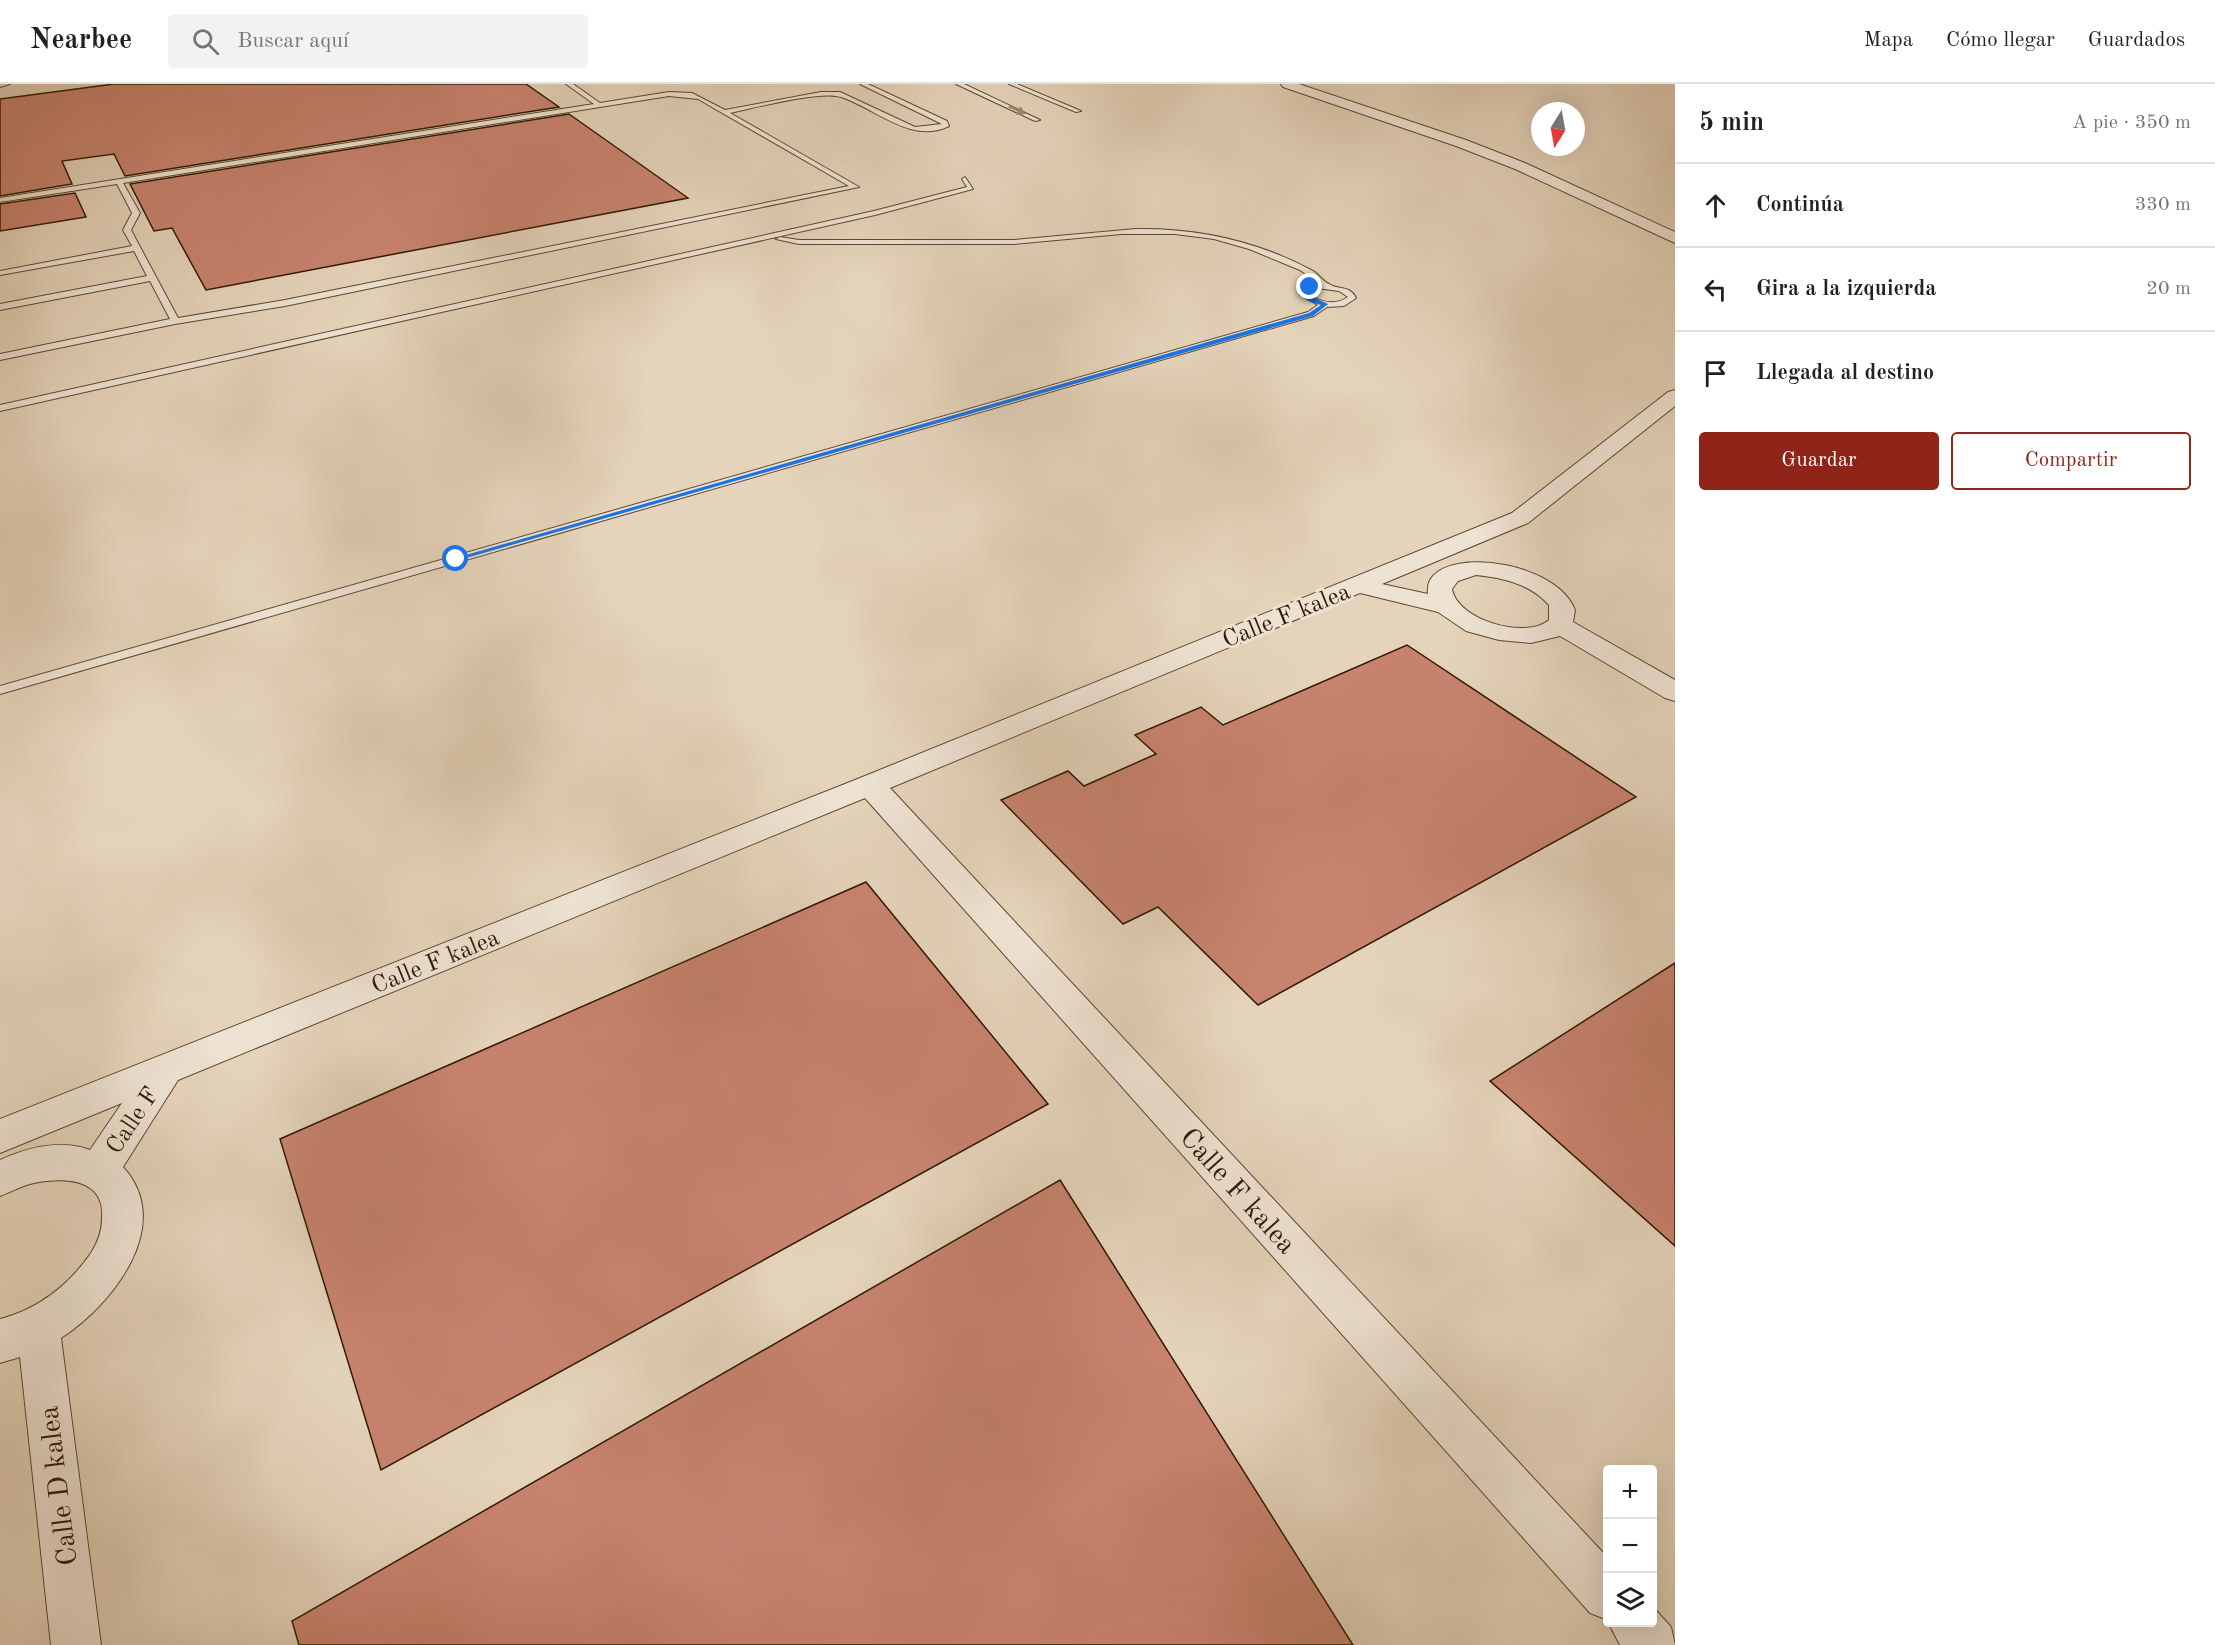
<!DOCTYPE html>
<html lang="es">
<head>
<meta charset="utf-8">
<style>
	:root { --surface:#fff; --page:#f2f2f2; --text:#202124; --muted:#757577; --line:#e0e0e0; --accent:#8f2418 }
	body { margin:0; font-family:"Old Standard TT",serif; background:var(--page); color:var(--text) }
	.controls { position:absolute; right:18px; bottom:18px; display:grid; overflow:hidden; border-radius:6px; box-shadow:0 6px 24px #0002 }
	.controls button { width:54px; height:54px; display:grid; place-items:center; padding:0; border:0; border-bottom:2px solid var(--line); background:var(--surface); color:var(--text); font:30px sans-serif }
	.compass { position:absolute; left:1531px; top:18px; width:54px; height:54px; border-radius:50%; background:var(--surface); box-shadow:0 6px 24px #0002; rotate:191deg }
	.stop { position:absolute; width:18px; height:18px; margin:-14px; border:4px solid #1a73e8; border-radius:50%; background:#fff }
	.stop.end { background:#1a73e8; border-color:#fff; box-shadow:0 2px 6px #0008 }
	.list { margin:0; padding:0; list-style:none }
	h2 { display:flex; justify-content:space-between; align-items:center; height:78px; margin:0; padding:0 24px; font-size:26px }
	h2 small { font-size:20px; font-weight:400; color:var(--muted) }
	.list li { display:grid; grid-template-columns:39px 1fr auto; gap:18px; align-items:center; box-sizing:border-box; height:84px; padding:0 24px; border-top:2px solid var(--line) }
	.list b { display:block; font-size:22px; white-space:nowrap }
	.list em { font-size:20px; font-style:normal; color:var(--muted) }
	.actions { display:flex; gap:12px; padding:18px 24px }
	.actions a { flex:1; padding:14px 0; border:2px solid var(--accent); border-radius:6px; text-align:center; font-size:21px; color:var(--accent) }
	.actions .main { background:var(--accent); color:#fff }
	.icon { flex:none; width:33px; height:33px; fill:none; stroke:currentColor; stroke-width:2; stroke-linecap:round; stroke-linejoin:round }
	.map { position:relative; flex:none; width:1675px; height:1561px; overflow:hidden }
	header { display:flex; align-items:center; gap:36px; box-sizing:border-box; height:84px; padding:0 30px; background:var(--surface); border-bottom:2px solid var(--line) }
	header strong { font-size:28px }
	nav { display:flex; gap:33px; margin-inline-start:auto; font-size:21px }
	.search { width:420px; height:54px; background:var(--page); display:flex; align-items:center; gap:15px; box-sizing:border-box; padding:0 21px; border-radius:6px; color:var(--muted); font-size:22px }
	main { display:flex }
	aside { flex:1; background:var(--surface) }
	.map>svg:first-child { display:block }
	.building { fill:#c8836f; stroke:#2f1901; stroke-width:1.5 }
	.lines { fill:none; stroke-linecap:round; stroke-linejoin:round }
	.service-casing { stroke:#5c4830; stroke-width:2 }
	.minor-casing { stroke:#5c4830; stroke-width:2 }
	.service { fill:#eee3d3; fill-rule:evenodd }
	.minor { fill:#eee3d3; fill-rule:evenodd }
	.oneway { fill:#988874 }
	.route { fill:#1a73e8 }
	.labels { text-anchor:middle; stroke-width:6; stroke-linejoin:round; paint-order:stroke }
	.street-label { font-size:24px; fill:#2f1901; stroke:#eee3d3 }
	.near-street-label { font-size:28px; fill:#2f1901; stroke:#eee3d3 }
</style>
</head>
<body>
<header>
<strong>Nearbee</strong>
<div class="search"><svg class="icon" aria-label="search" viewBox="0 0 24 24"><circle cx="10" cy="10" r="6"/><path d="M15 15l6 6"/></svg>Buscar aquí</div>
<nav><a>Mapa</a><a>Cómo llegar</a><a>Guardados</a></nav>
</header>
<main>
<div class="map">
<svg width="1675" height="1561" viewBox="0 0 1675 1561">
	<rect width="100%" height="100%" fill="#e5d4bb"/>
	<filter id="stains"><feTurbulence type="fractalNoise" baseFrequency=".00333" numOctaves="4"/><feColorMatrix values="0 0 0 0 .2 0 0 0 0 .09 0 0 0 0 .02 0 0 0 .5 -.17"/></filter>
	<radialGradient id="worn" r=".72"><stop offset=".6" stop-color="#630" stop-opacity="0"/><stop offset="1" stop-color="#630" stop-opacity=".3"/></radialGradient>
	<!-- building -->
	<path class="building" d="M114,0H526L559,23L125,92L114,70L62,77L72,100L0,112V15Z
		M569,30L688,114L206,206L172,144L154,147L130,100Z
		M75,109L86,133L0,147V120Z
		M1407,561L1636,713L1258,921L1158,823L1123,840L1001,716L1068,687L1084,702L1156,670L1135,651L1201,623L1223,641Z
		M866,798L1048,1020L381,1386L280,1055Z
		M1675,879V1162L1490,997Z
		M1060,1096L1353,1561H299L292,1537Z"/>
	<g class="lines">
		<defs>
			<path id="service" d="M0,0H10L0,3Z
				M566,0H573L600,19L669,8L692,9L725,26L821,8H840L915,43L942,40L860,0H868L947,37L949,42C912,61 875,24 841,13C821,6 754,24 730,29L859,103L285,222L175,240L0,276V270L170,235L150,197L0,226V220L147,192L134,167L0,191V187L132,162L123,146L132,129L117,100L0,118V114L594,20ZM669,12L698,15L849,102L285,216L178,234L131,146L140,129L123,99Z
				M956,0H964L1040,36L1035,37Z
				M1009,0H1017L1081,27L1076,28Z
				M965,93L973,105L875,131L0,327V321L874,127L967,103L962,95Z
				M1136,145C1197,144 1257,157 1311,186C1318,189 1322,197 1329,200C1338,206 1350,201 1356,214L1344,222L1327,223L1314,232L0,610V602L1308,228L1318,221L1300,211L1302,203L1319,199L1300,186L1249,165L1214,155L1175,150H1121L1014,160H799L776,155L780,153L799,156H1014ZM1317,204L1339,207L1348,213C1335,222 1320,218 1308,210L1309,206Z"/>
			<path id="minor" d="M1281,0H1299L1466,56L1525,79L1675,148V159L1515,85L1456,62L1283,3Z
				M1675,306V322L1528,439L1382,500L1428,510C1421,460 1554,472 1575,526L1573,538L1675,596V617L1665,614L1560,552L1531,559L1499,556L1466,547L1438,528L1360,509L890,704L1608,1474V1536L1590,1529L865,714L178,996L123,1083C176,1141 112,1221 61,1254L101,1561H51L20,1273L0,1279V1235C37,1226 69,1201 91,1169C98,1158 102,1147 102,1134C105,1094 64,1093 34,1099C23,1101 11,1108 0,1112V1076C29,1063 60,1055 90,1066L122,1019L0,1069V1035L860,694L1512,429L1668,308ZM1476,491C1504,494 1530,500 1549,521V536C1526,556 1457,536 1452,505L1458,497Z
				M1652,1522L1671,1543L1675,1561H1620L1608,1538H1652Z"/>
		</defs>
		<!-- service casing -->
		<use href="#service" class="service-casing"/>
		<!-- minor casing -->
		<use href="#minor" class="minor-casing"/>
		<!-- service -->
		<use href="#service" class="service"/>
		<!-- minor -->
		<use href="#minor" class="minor"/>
	</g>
	<!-- one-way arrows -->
	<defs><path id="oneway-solid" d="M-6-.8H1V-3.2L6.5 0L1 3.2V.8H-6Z" transform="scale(1.5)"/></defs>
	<use class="oneway" href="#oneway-solid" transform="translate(1017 26) rotate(24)"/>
	<!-- route -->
	<path class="route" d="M1308,202L1312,203L1306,210L1328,220L1313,232L459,476L452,475L1309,229L1321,221C1313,219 1302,216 1300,207Z"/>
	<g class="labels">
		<!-- street labels -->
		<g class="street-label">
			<text transform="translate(1286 531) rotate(-22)" y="8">Calle F kalea</text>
			<text transform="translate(435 877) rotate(-22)" y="8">Calle F kalea</text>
			<text transform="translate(132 1036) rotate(-56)" y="8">Calle F</text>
		</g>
		<!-- near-street labels -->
		<g class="near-street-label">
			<text transform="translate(1239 1106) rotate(48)" y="10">Calle F kalea</text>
			<text transform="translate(57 1402) rotate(-97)" y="10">Calle D kalea</text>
		</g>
	</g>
	<rect width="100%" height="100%" filter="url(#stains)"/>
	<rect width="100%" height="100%" fill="url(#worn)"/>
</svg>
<div class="controls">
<button>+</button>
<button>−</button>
<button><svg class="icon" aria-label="layers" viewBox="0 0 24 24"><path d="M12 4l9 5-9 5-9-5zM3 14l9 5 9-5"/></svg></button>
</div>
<svg class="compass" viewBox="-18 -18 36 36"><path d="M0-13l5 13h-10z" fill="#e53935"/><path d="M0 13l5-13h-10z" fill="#757577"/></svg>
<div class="stop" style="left:456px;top:475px"></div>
<div class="stop end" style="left:1310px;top:203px"></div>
</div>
<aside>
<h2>5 min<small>A pie · 350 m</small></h2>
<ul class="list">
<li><svg class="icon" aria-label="ahead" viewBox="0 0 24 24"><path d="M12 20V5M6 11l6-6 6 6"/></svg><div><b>Continúa</b></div><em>330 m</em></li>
<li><svg class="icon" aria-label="left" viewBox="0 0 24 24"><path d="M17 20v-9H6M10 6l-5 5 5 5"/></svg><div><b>Gira a la izquierda</b></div><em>20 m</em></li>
<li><svg class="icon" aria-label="arrive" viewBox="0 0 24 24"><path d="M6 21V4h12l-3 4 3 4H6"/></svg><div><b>Llegada al destino</b></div></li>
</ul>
<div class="actions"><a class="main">Guardar</a><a>Compartir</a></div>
</aside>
</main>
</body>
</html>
